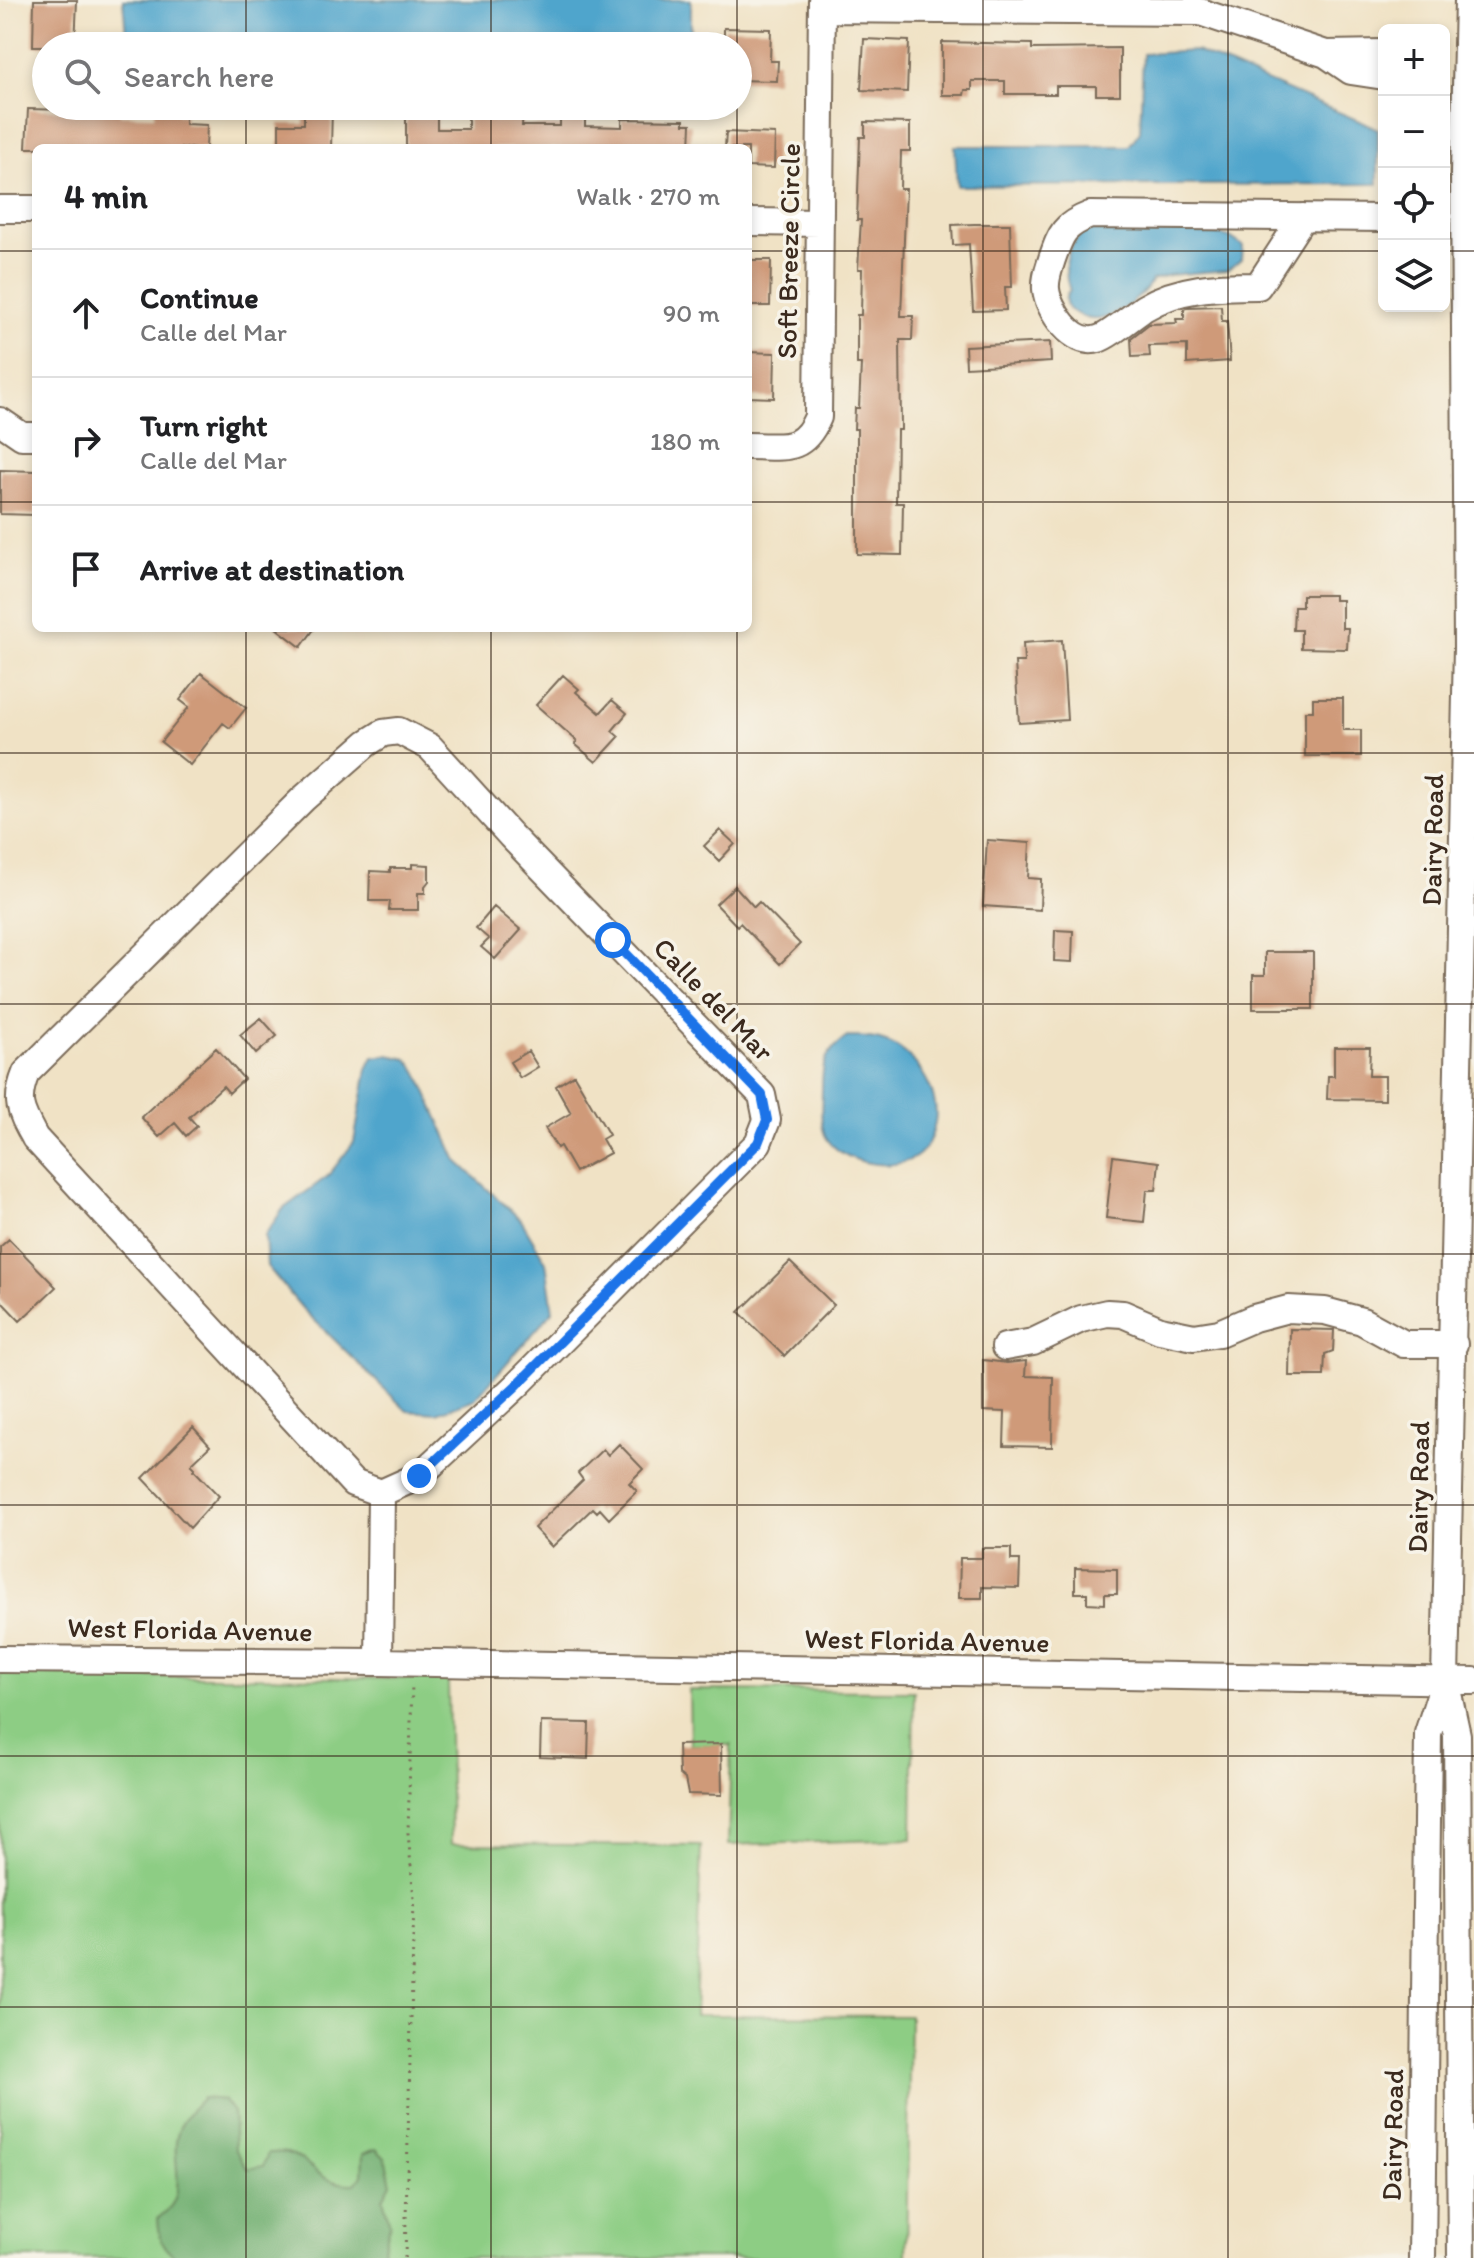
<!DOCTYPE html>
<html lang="en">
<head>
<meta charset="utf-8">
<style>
	:root { --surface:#fff; --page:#f6f6f6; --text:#202124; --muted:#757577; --line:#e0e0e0 }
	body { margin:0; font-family:Itim,sans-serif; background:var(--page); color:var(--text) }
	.controls { position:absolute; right:24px; top:24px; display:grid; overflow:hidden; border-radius:12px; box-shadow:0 4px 12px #0003 }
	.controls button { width:72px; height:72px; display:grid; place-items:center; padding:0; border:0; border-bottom:2px solid var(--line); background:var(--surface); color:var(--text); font:40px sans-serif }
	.stop { position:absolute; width:24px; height:24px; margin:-18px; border:6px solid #1a73e8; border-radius:50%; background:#fff }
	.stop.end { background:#1a73e8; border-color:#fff; box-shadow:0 2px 8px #0008 }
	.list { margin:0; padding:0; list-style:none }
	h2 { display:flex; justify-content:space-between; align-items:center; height:104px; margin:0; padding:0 32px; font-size:34px }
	h2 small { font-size:26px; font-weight:400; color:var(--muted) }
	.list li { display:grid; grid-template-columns:52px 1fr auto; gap:24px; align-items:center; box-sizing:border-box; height:128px; padding:0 32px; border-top:2px solid var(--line) }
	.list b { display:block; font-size:30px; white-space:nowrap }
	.list p { margin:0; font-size:26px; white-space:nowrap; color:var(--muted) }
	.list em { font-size:26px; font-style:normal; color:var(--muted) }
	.icon { flex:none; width:44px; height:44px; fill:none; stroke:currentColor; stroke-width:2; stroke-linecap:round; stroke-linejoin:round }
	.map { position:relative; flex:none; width:1474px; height:2258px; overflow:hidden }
	.search { position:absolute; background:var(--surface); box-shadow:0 4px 12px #0003; left:32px; top:32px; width:720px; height:88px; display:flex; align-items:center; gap:20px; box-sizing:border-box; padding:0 28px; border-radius:44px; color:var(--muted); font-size:30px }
	.panel { position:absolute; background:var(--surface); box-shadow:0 4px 12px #0003; left:32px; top:144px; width:720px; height:488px; border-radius:12px }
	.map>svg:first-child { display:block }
	.green { fill:#8dcd84; stroke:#647c51; stroke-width:2 }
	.forest { fill:#72b072; stroke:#566d48; stroke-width:2 }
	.water { fill:#4fa5cc; stroke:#456875; stroke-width:2 }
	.building { fill:#cf9a79 }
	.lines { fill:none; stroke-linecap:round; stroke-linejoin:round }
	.minor-casing { stroke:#7a6a58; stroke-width:30 }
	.path { stroke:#7a6a58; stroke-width:3; stroke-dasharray:2 6; stroke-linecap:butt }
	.minor { stroke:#fff; stroke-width:26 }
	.route { stroke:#1a73e8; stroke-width:10 }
	.grid { fill:none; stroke:#3b2a1e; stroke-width:2; stroke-opacity:0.55 }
	.labels { text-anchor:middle; stroke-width:7; stroke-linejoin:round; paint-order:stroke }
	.street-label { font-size:28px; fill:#3b2a1e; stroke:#f7f3e8 }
</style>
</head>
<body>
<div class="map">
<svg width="1474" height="2258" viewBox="0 0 1474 2258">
	<rect width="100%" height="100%" fill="#f7f3e8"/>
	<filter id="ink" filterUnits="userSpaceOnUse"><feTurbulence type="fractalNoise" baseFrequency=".0125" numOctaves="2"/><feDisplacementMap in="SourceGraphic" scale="16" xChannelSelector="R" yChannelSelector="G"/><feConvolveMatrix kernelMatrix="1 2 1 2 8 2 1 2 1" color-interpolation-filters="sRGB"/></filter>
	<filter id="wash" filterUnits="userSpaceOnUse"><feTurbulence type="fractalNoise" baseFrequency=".006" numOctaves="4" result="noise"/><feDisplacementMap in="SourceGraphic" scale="32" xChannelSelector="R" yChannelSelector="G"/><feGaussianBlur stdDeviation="1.8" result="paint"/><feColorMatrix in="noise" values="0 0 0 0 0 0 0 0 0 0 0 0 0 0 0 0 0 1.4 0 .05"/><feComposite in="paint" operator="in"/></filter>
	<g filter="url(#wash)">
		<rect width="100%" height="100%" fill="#f0e2c5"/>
		<!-- green -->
		<path class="green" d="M0,1672L105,1676L448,1679L451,1844L701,1846L695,2015L910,2016L906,2258H0Z
			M689,1690L914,1691L912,1839L728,1845L731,1745H690Z"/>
		<!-- forest -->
		<path class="forest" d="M203,2098L224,2100L233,2112L235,2149L248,2169L263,2166L268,2153C274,2153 282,2152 287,2153C315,2160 314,2185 355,2184L362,2175L363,2154L376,2149L385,2158L391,2183L383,2198L390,2224L381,2258H178C162,2248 159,2237 158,2218C194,2195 167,2162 179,2129C183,2117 195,2106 203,2098Z"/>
		<!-- water -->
		<path class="water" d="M123,0H691V46H127Z
			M1196,51L1378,129V184L957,186L955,146H1129L1140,131L1143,54Z
			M1104,226L1144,230L1170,226L1189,227L1230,237L1243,246L1242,259L1227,270L1169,275L1152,280C1142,298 1109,325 1086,318C1080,316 1073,312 1068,309C1065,302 1064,297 1070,291C1060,262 1070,229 1104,226Z
			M847,1037C859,1037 872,1037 883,1041C913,1049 941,1092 935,1122C933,1135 926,1152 914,1158C889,1172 841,1163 826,1137C819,1124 822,1102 822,1088C822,1061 825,1053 847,1037Z
			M389,1055L407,1059L418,1073L457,1161L521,1220L546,1262L553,1311L475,1399L437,1413L407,1411L302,1308L267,1266L265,1235L283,1209L328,1176L354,1142L367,1069L373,1057Z"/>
		<g id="blocks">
			<!-- building -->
			<path class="building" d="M34,0H77L75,46H33Z
				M724,28L771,29L770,61H778L777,81L738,80V46H724Z
				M864,39L909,41L907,92L861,90Z
				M942,42L1032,44V49L1120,48V95H1096V86H1056V94H1005V81H972V90H965L964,95H942Z
				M66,108L120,110V115L154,116L155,109H177V115H185V124L207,125L206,148H26L28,109L66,110Z
				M311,108L332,109L331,148H279V124H304V114L311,115Z
				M468,109L523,111L522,126H560V117H585V126L622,127V119L684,120V124H691L690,148H406V113L437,116V129H468Z
				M865,122L910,123V151H901L900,189H906L901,316H913L912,340H900L901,430H897L896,503H903L902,555L857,554V429H854L855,408H859L861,364H857V315H861L862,269H858L861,220H857L860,137H865Z
				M726,132L775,134L774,168L748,167V148H725Z
				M974,224H1010L1012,287H1005L1006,310L973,311L969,244L953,245L952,225Z
				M748,260H771L770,306H748Z
				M1221,306L1222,321H1227L1230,361L1187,364V345L1149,346L1150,356L1132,357L1131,338L1149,324L1177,323L1176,319H1184V309L1188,307Z
				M1050,342L1051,362L966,367L965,346Z
				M748,352L775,353L774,398L748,397Z
				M0,470L36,471V515L0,514Z
				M1302,595H1334V600H1342V628H1348L1347,649L1301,648V630H1293L1294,607H1302Z
				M276,628H315L301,647Z
				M1062,640L1067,720L1019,723L1015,662H1024L1023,643Z
				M201,673L246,708L230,728L223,723L190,765L161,742L189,707L180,700Z
				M563,675L579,689L576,692L600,713L612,700L627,713L612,731L619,737L596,762L575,744L577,741L536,705Z
				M1313,698H1343V730H1361V756H1305V711H1313Z
				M720,830L735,844L719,861L704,846Z
				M987,840L1030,843L1028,878L1041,879L1040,910L983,906Z
				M412,864L429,865V881L425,886V893H418V910H389L390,901H369L370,871L390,872V868H412Z
				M735,886L754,907L759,902L800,944L780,964L740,923L737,926L716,904Z
				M494,907L521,930L495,959L481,947L489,939L476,928Z
				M1055,930L1073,931L1072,962L1054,961Z
				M1265,952H1313V1009H1253V975H1265Z
				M261,1018L277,1036L256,1054L240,1035Z
				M1334,1047H1370L1369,1076H1385V1100L1327,1099L1328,1076H1334Z
				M216,1048L244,1079L229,1093L223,1086L189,1117L197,1126L186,1136L175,1123L159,1137L141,1117Z
				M528,1051L538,1067L520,1078L510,1062Z
				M574,1075L609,1135L602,1139L610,1153L575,1172L560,1146L557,1148L545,1128L571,1113L556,1086Z
				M1113,1156L1159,1162L1156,1190H1147L1144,1222L1106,1218Z
				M9,1239L56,1287L20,1321L0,1300V1247Z
				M790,1262L834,1305L784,1356L739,1312Z
				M1290,1329L1334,1330L1333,1351L1325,1354L1324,1376H1289Z
				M983,1360L1007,1363L1026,1361L1025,1376L1053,1377L1052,1447L1004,1446L1005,1412L983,1411Z
				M193,1427L210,1446L191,1464L195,1468L194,1470L219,1496L190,1528L143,1478Z
				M619,1444L643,1469L629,1483L637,1491L609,1519L600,1509L597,1512L593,1508L552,1547L534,1528L583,1480L578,1473L603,1449L608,1455Z
				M982,1548H1011V1560H1020L1019,1588L982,1587V1598H959L960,1558H982Z
				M1075,1568L1117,1569V1594H1105V1604L1087,1603V1593H1075Z
				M541,1722L589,1723L588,1759L540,1757Z
				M721,1744L722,1795L688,1794L685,1779L679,1774L678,1745Z"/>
		</g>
	</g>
	<g filter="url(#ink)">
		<use href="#blocks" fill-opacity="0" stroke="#7a6a58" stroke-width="2"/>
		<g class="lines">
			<defs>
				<path id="minor" d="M822,9L1200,12L1326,54L1384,53
					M1326,54L1351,71L1384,76
					M0,209H36
					M1303,217L1258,286C1217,286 1179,287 1144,308C1134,315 1107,337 1098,339C1073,347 1048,310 1046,289C1045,278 1049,269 1052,259C1061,233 1064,225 1090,215L1384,218
					M748,222L820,223
					M0,421L22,436H36
					M748,446C783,446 802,454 818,417L822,0
					M399,731L430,747L511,836L762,1095L767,1120L758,1143L517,1385L419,1476L381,1493L353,1483L35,1138C21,1112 14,1102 26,1073L303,799L367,743L383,733Z
					M1005,1347L1033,1342L1081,1319L1107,1313L1123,1314L1160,1330L1194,1337L1219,1333L1254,1318L1288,1309L1325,1311L1362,1321L1404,1344H1454
					M0,1659L379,1662L1474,1681
					M379,1662L381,1493
					M1422,2258L1428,1733L1445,1680
					M1461,2258L1457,1735L1445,1680L1467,647L1464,173L1468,0"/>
			</defs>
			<!-- minor casing -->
			<use href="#minor" class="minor-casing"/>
			<!-- path -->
			<path class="path" d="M405,2258L414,1899L408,1833L412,1683"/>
			<!-- minor -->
			<use href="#minor" class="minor"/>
		</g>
	</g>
	<g class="lines" filter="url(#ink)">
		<!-- route -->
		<path class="route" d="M419,1476L517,1385L758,1143L767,1120L762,1095L613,940"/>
	</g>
	<!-- grid -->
	<path class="grid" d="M246,0V46M491,0V46M737,0V46M983,0V2258M1228,0V2258M246,106V148M491,106V148M737,106V148M0,251H36M748,251H1384M1444,251H1474M0,502H36M748,502H1474M246,628V2258M491,628V2258M737,628V2258M0,753H1474M0,1004H1474M0,1254H1474M0,1505H1474M0,1756H1474M0,2007H1474"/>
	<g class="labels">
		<!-- street labels -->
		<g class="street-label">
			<text transform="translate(788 251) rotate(-89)" y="10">Soft Breeze Circle</text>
			<text transform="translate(1432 840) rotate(-89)" y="10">Dairy Road</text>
			<text transform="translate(714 999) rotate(46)" y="10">Calle del Mar</text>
			<text transform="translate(1418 1487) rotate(-89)" y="10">Dairy Road</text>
			<text transform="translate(190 1629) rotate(1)" y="10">West Florida Avenue</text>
			<text transform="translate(927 1640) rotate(1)" y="10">West Florida Avenue</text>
			<text transform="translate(1392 2135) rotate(-89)" y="10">Dairy Road</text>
		</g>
	</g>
</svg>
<div class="controls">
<button>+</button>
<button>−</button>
<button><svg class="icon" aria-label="locate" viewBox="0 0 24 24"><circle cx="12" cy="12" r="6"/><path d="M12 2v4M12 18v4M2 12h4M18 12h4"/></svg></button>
<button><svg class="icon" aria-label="layers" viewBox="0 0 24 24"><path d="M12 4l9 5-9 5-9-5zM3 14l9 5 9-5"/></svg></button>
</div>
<div class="stop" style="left:613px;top:940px"></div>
<div class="stop end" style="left:419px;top:1476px"></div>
<div class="search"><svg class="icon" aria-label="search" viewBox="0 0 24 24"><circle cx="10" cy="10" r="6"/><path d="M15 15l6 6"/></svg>Search here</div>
<section class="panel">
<h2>4 min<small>Walk · 270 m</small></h2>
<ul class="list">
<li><svg class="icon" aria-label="ahead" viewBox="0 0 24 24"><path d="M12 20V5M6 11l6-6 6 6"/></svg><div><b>Continue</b><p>Calle del Mar</p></div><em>90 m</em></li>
<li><svg class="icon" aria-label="right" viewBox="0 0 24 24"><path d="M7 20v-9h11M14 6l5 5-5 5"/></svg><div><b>Turn right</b><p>Calle del Mar</p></div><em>180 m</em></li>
<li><svg class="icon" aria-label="arrive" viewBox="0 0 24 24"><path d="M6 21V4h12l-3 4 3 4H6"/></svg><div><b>Arrive at destination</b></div></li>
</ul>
</section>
</div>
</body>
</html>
